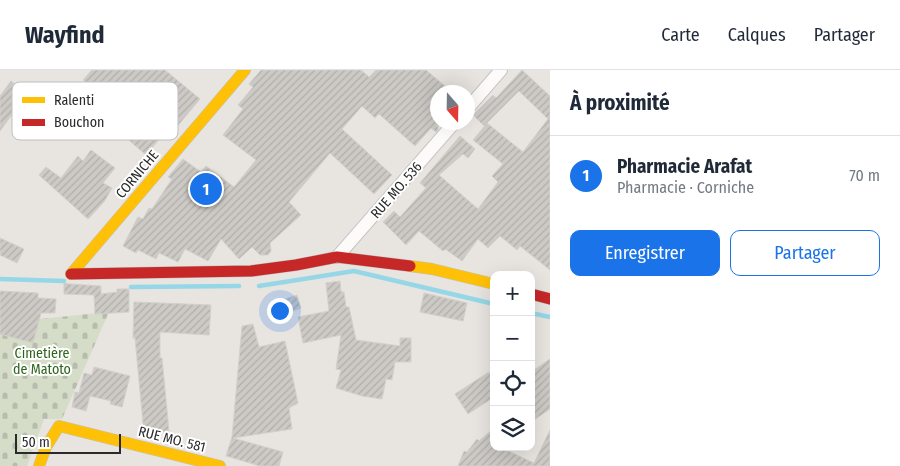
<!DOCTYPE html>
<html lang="fr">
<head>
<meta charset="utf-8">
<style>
	:root { --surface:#fff; --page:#f2f2f3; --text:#1f2937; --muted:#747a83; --line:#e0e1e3; --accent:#1a73e8 }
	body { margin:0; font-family:"Fira Sans Condensed",sans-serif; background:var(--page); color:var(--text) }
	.controls { position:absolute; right:15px; bottom:15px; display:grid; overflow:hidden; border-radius:10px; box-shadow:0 5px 20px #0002 }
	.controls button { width:45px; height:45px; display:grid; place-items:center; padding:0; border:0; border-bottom:1px solid var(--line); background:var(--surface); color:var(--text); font:25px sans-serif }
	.compass { position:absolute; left:430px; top:15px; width:45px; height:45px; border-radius:50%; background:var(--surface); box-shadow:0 5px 20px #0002; rotate:160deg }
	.scale { position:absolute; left:15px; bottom:12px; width:106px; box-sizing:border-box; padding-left:5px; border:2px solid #2a2a2a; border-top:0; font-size:14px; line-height:18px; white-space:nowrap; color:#2a2a2a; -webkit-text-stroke:4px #fff; paint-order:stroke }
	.you { position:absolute; left:279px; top:240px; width:18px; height:18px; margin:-12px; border:4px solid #fff; border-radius:50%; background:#1a73e8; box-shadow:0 0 0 8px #1a73e833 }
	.badge { display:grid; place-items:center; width:32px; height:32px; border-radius:50%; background:var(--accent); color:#fff; font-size:16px; font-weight:700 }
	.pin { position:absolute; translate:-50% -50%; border:2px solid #fff; box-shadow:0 1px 5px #0006 }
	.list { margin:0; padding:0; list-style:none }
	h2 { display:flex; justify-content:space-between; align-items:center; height:65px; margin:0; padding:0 20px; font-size:21px }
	h2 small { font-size:16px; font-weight:400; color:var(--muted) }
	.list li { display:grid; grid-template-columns:32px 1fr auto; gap:15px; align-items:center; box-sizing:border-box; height:80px; padding:0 20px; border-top:1px solid var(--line) }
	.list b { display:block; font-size:19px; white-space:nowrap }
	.list p { margin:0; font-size:16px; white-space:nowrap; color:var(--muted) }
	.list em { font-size:16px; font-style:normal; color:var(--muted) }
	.actions { display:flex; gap:10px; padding:15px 20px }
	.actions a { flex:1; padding:11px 0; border:1px solid var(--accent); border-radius:10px; text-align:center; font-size:18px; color:var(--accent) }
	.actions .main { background:var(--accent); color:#fff }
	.icon { flex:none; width:28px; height:28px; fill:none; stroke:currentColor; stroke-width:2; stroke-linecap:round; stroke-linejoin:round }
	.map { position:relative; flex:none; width:550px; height:396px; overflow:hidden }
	header { display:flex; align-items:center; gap:30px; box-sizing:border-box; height:70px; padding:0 25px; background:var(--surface); border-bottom:1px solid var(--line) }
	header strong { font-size:24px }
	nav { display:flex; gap:28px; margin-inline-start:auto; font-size:18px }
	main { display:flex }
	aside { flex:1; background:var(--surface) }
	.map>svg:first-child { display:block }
	.cemetery { fill:url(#cemetery-stones) }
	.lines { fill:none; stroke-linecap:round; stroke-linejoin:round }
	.stream { stroke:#95d7e7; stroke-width:4.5 }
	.building { fill:url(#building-hatch); stroke:#d3d0cc }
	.street-casing { stroke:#c2c0c1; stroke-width:14 }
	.slow-casing { stroke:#c2c0c1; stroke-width:12 }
	.jam-casing { stroke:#c2c0c1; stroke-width:12 }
	.street { stroke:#fcfbfa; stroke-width:12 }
	.slow { stroke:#ffc107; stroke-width:11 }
	.jam { stroke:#c62828; stroke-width:11 }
	.labels { text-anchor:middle; stroke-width:4; stroke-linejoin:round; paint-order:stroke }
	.street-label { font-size:14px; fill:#2a2a2a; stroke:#fff }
	.park-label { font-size:14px; fill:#2f641c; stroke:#fff }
	.key { fill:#fff; stroke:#bfbfbf; stroke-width:1 }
	.key-label { font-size:14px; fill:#2a2a2a }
</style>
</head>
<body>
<header>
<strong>Wayfind</strong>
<nav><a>Carte</a><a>Calques</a><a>Partager</a></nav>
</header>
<main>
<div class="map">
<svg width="550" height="396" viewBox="0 0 550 396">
	<defs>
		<pattern id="cemetery-stones" width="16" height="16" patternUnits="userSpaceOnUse" patternTransform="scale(1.25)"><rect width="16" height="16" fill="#d5dcc8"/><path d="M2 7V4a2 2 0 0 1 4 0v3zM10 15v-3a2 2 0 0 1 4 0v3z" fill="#b7bdac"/></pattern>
		<pattern id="building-hatch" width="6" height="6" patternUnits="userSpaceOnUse" patternTransform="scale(1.25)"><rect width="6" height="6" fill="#cdcac6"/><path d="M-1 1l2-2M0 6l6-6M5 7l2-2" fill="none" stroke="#b0aeaa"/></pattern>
	</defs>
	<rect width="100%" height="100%" fill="#e8e4e0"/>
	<!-- cemetery -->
	<path class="cemetery" d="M109,242L62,349H44L27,396H0V253Z"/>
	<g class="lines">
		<!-- stream -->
		<path class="stream" d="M0,209L64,211
			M259,216L354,201L494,234
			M131,217L239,216
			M531,243L550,247"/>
	</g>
	<!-- building -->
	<path class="building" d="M92,0H165L200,29L175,59L171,55L146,85L123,65L135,51L83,10Z
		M261,0H361L369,7L376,0H426L452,22H438V60L436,62L431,58L415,76L379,44L375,48L362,36L342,59L392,105L374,124L330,83L289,132L301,145L270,173L271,181L268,185H260L252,177L239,189L221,169L208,191L185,179L178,192L159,183L156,189L138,180L136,183L123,176L138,147L143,149L149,138L152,139L172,109L168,107L183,89L201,102L206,96L234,117L256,90L223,65L243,39L238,35L253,17L249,14Z
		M522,0L550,26V200L520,176L517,180L500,166L488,178L478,169L462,191L445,179L443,181L419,161L406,175L383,152L394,141L400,147L426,118L420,113L460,66L475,79L468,88L463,84L439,105L478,139L498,112L492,106L503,94L473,70L487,53L523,82L548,49L519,21L484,56L473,45L493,25L496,28Z
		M11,11L27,24L0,61V26Z
		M91,80L115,98L103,113L112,118L104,132L88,149L39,105L46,97L61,108L78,86L83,91Z
		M0,168L24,179L17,193L0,185Z
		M340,211L341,222H344L346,237H349L356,270L400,276V268H411V292H395L392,310L386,309L382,329L362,326L336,318L341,300L336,299L341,265L303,273L298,247L329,241L326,213Z
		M64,213L70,214L101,216V224L117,222V219H129V242L95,244L94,225L64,224Z
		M0,221L38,223V228L56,229L55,243H41L33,273L0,264Z
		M424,223L467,233L463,251L420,242Z
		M297,225L301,238L286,244L282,230Z
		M134,232L211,235L209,265L160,262V288H162L169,361L144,364L135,268H133Z
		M253,254L259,277L285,271L298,333L289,338L292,359L233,368L283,382L279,396H260L226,386L232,367L242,256Z
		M550,289V339L531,352V302Z
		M94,297L130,306L122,337L110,334L111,331L90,326L86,341L72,337L75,322L79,323L84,303L92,305Z
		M489,302L494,310V327L468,344L455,324Z
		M494,358V377H500L534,393L550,360V396H458L464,381L467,382L477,369L479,371Z"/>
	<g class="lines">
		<defs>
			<path id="street" d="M468,38L501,0
				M337,187L455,52"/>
			<path id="slow" d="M410,196L432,199L494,214
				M71,204L245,0
				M39,396L46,377L59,356L220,396"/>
			<path id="jam" d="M71,204L251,201L296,195L337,187L410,196
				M531,224L550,229"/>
		</defs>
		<!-- street casing -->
		<use href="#street" class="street-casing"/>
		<!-- slow casing -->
		<use href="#slow" class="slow-casing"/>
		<!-- jam casing -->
		<use href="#jam" class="jam-casing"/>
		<!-- street -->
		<use href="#street" class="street"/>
		<!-- slow -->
		<use href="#slow" class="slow"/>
		<!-- jam -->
		<use href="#jam" class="jam"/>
	</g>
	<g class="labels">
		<!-- street labels -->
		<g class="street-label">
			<text transform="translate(137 104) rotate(-50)" y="5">CORNICHE</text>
			<text transform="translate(396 120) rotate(-49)" y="5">RUE MO. 536</text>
			<text transform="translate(172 369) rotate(14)" y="5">RUE MO. 581</text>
		</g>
		<!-- park labels -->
		<g class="park-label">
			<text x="42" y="288">Cimetière<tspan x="42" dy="16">de Matoto</tspan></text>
		</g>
	</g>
	<!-- legend -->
	<rect x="12" y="12" width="166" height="58" rx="8" class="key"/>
	<rect x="22" y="27" width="23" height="6" fill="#ffc107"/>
	<rect x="22" y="49" width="23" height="7" fill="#c62828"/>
	<g class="key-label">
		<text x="54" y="35">Ralenti</text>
		<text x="54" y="57">Bouchon</text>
	</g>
</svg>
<div class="controls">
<button>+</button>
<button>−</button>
<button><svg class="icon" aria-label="locate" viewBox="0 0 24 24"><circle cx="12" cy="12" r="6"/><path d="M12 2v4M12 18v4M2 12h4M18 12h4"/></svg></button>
<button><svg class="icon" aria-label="layers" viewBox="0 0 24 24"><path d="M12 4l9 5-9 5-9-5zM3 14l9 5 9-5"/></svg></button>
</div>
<svg class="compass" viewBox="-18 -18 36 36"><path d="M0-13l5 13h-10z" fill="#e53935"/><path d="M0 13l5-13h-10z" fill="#747a83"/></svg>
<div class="scale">50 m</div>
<div class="you"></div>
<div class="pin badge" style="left:206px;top:119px">1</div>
</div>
<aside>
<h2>À proximité<small></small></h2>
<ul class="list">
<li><span class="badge">1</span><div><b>Pharmacie Arafat</b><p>Pharmacie · Corniche</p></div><em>70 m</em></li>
</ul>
<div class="actions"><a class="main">Enregistrer</a><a>Partager</a></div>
</aside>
</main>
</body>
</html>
